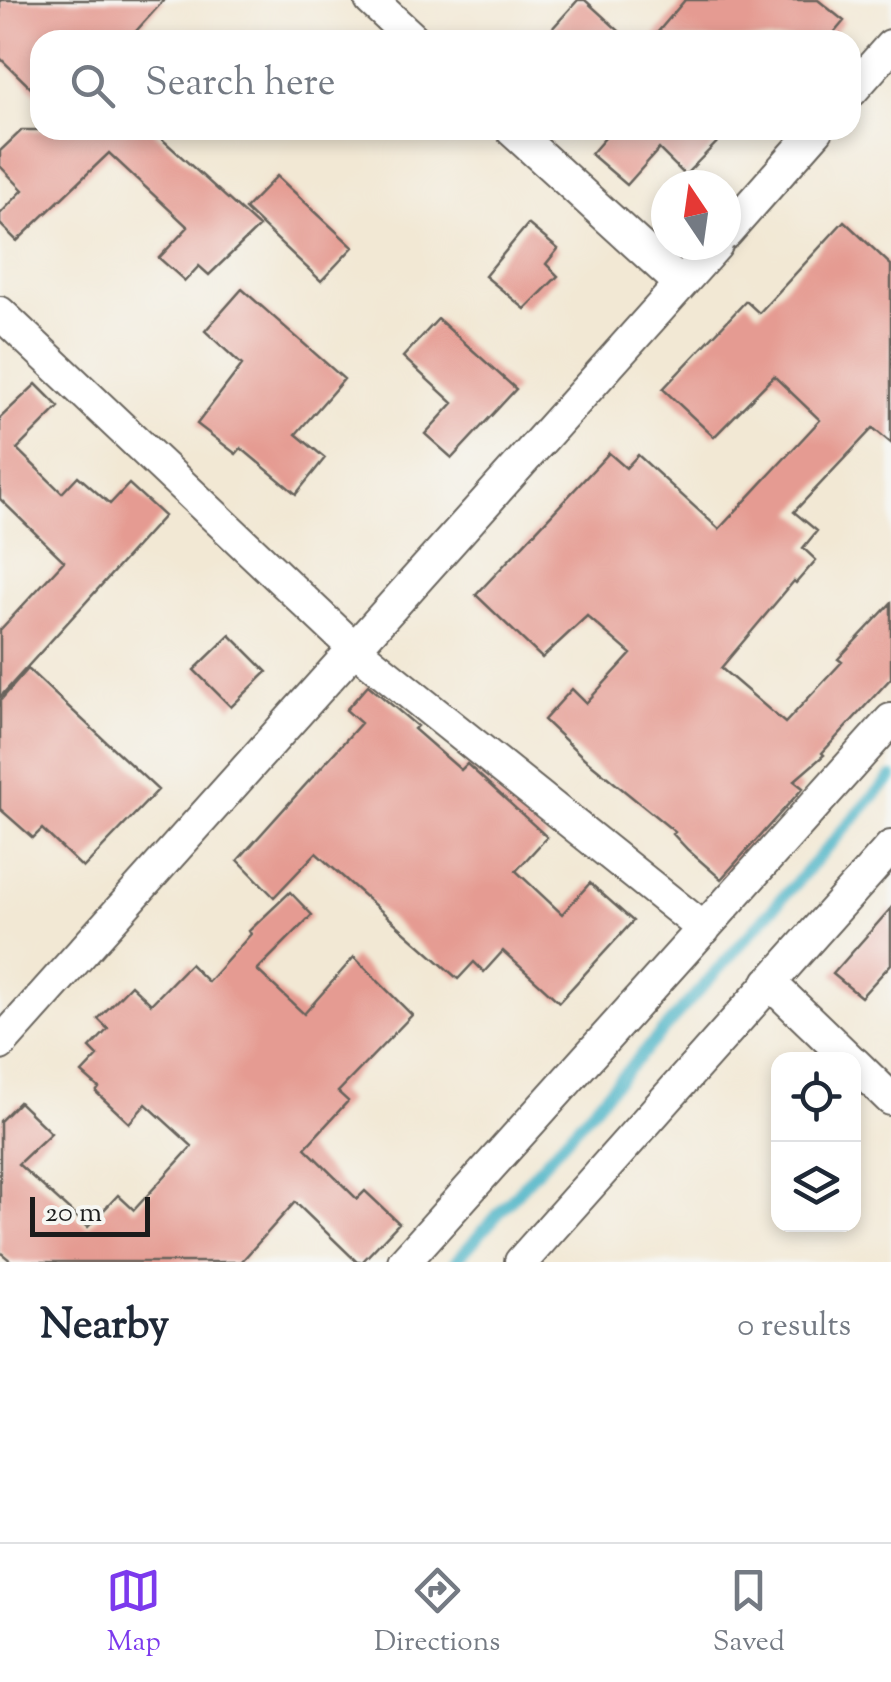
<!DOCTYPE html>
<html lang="en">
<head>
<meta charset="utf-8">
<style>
	:root { --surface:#fff; --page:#f2f2f3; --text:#1f2937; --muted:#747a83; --line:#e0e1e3; --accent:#7c3aed }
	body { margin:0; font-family:"Sorts Mill Goudy",serif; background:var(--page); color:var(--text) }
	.controls { position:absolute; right:30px; bottom:30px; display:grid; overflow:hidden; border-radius:20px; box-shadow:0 5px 15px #0003 }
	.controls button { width:90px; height:90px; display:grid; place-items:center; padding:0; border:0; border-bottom:2px solid var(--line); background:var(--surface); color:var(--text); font:50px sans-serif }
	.compass { position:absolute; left:651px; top:170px; width:90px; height:90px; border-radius:50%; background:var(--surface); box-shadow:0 5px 15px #0003; rotate:347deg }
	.scale { position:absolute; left:30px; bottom:25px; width:120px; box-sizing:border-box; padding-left:10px; border:5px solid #1c1c1c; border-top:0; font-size:28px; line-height:35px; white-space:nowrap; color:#1c1c1c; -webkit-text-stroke:8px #f6f6f2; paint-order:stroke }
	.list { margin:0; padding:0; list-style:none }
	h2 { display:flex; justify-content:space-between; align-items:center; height:130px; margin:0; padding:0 40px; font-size:42px }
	h2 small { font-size:32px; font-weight:400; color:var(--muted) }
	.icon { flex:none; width:55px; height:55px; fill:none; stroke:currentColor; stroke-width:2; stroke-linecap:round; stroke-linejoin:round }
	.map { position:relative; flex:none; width:891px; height:1262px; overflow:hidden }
	.search { position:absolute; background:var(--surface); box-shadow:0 5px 15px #0003; left:30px; right:30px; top:30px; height:110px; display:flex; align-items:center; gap:25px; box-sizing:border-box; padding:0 35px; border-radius:30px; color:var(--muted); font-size:38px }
	.sheet { height:280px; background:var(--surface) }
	nav { display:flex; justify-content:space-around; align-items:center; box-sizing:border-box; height:140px; border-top:2px solid var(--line); background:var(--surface); font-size:28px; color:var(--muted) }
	nav a { display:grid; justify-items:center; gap:5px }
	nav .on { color:var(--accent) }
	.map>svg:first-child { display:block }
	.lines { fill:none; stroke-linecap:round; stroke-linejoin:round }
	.stream { stroke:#49b3c6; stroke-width:12 }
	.building { fill:#e59b92 }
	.minor-casing { stroke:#67635c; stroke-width:36 }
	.minor { stroke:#fff; stroke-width:32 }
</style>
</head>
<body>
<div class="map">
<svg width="891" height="1262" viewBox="0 0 891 1262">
	<rect width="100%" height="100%" fill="#f6f6f2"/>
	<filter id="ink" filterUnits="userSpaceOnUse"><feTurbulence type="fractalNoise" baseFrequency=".01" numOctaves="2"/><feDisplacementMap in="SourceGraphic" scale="20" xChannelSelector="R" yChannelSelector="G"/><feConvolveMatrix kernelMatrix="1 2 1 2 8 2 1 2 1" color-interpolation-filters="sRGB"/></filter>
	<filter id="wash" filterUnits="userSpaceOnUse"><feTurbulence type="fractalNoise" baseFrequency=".0048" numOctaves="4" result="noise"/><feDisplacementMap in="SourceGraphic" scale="40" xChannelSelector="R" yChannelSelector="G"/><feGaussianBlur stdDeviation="2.25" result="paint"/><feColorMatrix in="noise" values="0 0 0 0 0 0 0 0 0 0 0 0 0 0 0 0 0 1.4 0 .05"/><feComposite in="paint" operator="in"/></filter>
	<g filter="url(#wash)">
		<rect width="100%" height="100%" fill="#f2e8d4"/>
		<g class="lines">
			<!-- stream -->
			<path class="stream" d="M455,1262L891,777"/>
		</g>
		<g id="blocks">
			<!-- building -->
			<path class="building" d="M0,0H164L128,40H40V97L0,58Z
				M578,0H585L629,40H542Z
				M685,0H818L844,21L828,40H651Z
				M22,130H152L259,227L209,275L199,266L185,281L159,258L188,227L109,153L17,241L0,224V214L23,190L0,166V151Z
				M612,130H729L685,175L659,149L627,185L591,154Z
				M277,176L353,247L321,281L245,209Z
				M844,221L891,265V443L873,428L794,512L817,531L803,548L816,560L796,583L794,581L721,668L785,723L842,662L838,659L891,603V678L822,753L824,755L794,781L803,788L721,879L688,850L673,834L675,832L584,758L544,720L572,689L586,703L631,654L587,616L542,658L476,595L609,453L626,468L638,455L719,529L820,420L774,376L714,437L663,389L746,301L759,313Z
				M528,224L558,249L546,264L558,276L525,309L485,276Z
				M242,289L344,379L296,434L325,458L296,494L241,448L236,454L197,424L242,365L205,331Z
				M438,319L516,389L452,458L425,434L453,403L403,357Z
				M36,384L59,407L17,449L62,493L78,476L110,504L129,484L164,516L0,697V630L64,561L0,499V418Z
				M230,635L267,672L231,707L194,670Z
				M28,669L158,790L83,868L42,829L33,838L0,809V701Z
				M368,685L417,726L414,729L461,770L467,764L547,837L516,871L562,914L590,883L633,921L559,1002L503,951L484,972L474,962L458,979L316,853L274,897L238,860L361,723L346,710Z
				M290,892L312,915L257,970L304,1014L354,957L412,1015L338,1092L348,1101L305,1148L357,1199L365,1191L399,1223L362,1262H357L295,1202L241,1262H12L0,1252V1121L19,1102L51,1133L18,1164L88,1227L118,1195L134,1210L192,1146L146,1104L129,1123L96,1092L99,1088L82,1073L98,1056L90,1048L108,1029L98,1019L131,985L151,1004L190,964L208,982L251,934L249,931Z
				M891,908V964L861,997L833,974Z"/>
		</g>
	</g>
	<g filter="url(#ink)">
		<use href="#blocks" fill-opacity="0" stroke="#67635c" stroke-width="2.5"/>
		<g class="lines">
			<defs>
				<path id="minor" d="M371,0L414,40
					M851,91L891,46
					M512,130L681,284
					M726,233L817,130
					M0,313L356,650L704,929
					M769,982L850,1060
					M0,1044L716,245
					M854,1063L891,1099
					M404,1262L891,720
					M521,1262L891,847"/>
			</defs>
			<!-- minor casing -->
			<use href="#minor" class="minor-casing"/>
			<!-- minor -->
			<use href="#minor" class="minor"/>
		</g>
	</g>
</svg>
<div class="controls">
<button><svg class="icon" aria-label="locate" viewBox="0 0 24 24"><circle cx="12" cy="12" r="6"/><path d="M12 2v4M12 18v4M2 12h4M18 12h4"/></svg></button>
<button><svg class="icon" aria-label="layers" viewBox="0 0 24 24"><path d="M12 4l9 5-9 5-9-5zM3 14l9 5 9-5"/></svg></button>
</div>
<svg class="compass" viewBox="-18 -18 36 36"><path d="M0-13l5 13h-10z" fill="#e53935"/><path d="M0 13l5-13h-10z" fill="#747a83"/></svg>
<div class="scale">20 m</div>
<div class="search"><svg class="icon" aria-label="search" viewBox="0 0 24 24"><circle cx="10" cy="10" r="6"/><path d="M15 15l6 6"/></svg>Search here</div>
</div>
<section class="sheet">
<h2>Nearby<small>0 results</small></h2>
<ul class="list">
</ul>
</section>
<nav>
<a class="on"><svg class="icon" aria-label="map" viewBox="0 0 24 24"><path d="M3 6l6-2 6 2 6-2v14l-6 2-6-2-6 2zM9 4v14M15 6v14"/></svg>Map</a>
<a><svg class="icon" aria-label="directions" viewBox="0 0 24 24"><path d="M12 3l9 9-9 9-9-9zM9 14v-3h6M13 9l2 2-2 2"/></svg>Directions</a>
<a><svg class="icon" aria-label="saved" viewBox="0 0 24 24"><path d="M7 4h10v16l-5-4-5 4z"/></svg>Saved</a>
</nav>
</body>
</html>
